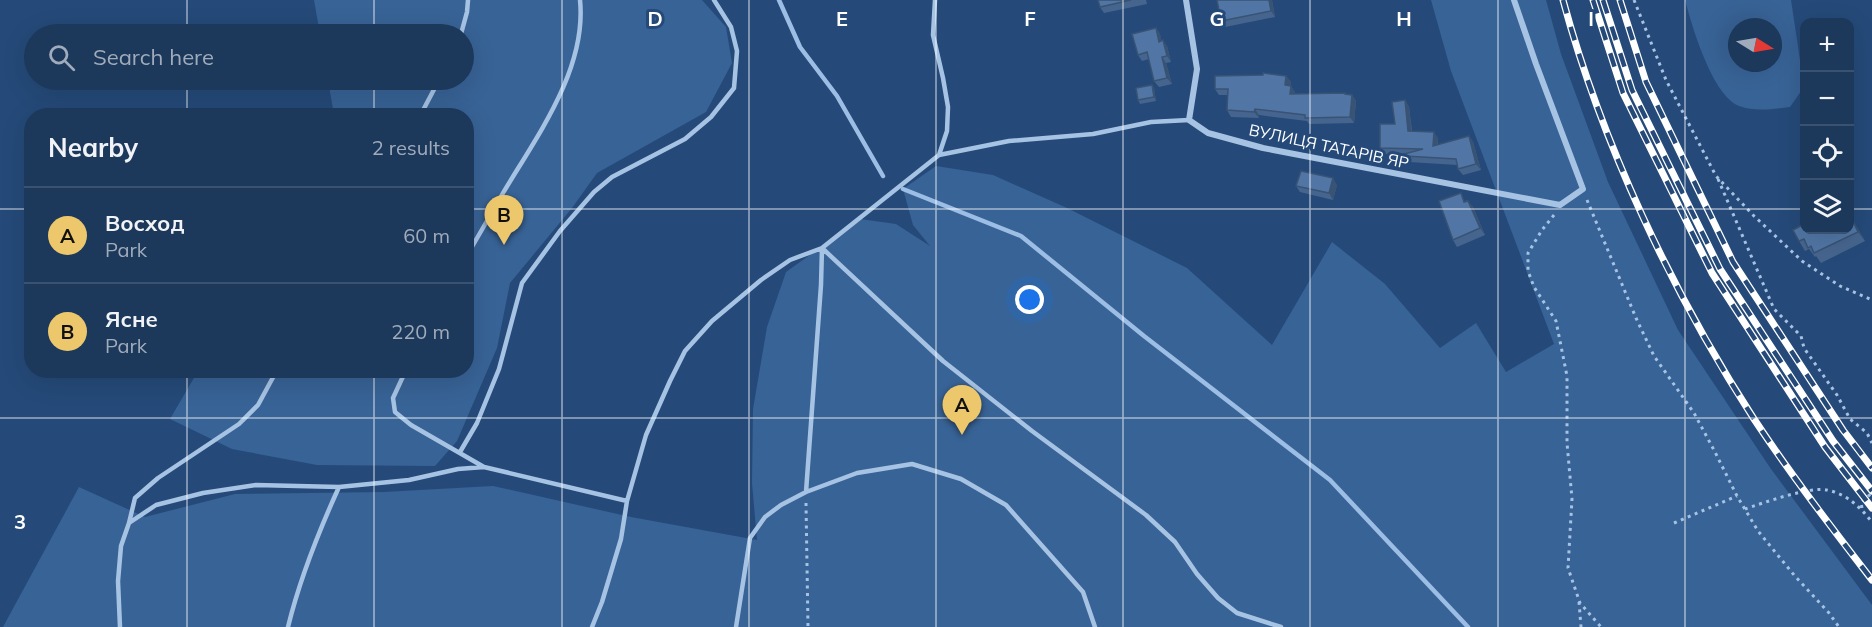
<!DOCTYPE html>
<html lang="en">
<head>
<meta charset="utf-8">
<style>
	:root { --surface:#1c385b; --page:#294364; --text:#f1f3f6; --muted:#a0acbb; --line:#3a5271; --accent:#edc76c }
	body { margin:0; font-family:Mulish,sans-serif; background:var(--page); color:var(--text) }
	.controls { position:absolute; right:18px; top:18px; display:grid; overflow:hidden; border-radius:12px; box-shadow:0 6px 24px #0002 }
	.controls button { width:54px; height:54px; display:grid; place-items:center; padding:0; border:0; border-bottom:2px solid var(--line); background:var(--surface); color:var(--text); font:30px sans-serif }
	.compass { position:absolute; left:1728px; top:18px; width:54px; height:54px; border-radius:50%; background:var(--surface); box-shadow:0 6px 24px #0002; rotate:101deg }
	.you { position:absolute; left:1030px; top:300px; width:21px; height:21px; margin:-15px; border:4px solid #fff; border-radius:50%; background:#1a73e8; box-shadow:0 0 0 9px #1a73e833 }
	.badge { display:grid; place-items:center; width:39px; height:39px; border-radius:50%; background:var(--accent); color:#111; font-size:20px; font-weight:700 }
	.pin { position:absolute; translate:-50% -50px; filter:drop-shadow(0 2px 3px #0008) }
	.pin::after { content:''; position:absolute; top:32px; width:21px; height:18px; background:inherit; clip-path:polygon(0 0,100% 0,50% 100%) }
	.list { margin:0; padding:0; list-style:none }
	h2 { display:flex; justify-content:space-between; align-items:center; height:78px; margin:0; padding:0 24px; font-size:26px }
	h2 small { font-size:20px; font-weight:400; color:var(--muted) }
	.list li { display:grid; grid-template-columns:39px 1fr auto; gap:18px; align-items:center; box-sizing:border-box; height:96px; padding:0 24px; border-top:2px solid var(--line) }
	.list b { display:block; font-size:22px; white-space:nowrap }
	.list p { margin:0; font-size:20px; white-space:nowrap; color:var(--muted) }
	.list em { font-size:20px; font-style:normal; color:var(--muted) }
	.icon { flex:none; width:33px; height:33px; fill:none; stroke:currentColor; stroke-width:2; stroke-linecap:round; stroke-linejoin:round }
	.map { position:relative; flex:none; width:1872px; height:627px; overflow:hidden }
	.search { position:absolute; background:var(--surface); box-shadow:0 6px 24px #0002; left:24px; top:24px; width:450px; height:66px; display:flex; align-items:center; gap:15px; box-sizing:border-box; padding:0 21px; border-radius:33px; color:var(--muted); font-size:22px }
	.panel { position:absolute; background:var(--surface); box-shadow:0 6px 24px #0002; left:24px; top:108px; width:450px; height:270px; border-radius:24px }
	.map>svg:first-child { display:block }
	.green { fill:#386396; fill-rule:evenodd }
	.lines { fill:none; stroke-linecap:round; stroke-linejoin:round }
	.stream { stroke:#9cbde4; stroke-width:4.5 }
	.path { stroke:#a7c3e4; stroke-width:3; stroke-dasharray:3 4.5; stroke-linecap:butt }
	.lane { stroke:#a7c3e4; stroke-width:4.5 }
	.street { stroke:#a7c3e4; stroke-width:6 }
	.rail-casing { stroke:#fff; stroke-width:7 }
	.rail { stroke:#254a79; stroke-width:4.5; stroke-dasharray:14; stroke-linecap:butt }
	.wall { fill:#46658e }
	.shaded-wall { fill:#395374 }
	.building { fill:#5176a5; stroke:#395374; stroke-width:1.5 }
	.grid { fill:none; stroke:#fff; stroke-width:1.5; stroke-opacity:0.55 }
	.labels { text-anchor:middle; stroke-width:6; stroke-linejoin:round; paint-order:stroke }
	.street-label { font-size:16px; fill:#fff; stroke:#254a79 }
	.grid-label { font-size:20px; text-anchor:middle; font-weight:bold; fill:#fff; stroke:#254a79; stroke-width:6; stroke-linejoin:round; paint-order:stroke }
</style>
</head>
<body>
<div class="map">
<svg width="1872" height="627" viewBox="0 0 1872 627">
	<rect width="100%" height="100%" fill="#254a79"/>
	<!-- green -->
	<path class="green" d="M314,0H702L726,27L732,63L706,112L597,173L572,208L510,283L497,348L457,441L435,466L317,465L232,449L170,419L198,371L466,370V116L334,115L328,80H464V34H320Z
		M1431,0H1546L1561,54L1608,182L1678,330L1771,469L1872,605V627H3L79,487L145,517L235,494L384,492L493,486L631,517L757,540L752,483L753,409L767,327L786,272L860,219L896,224L930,246L913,225L903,189L936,166L993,175L1067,208L1187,268L1272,345L1332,242L1385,284L1440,348L1476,323L1506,372L1554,344L1451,71Z
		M1685,0H1791L1804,87L1790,107C1772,109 1756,112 1739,106C1712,95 1692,26 1685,0ZM1737,27H1773V63H1737Z"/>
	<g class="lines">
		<!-- stream -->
		<path class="stream" d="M779,0L800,47L837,96L883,176
			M903,189L1021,236L1144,336L1330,480L1468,627"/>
		<!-- path -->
		<path class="path" d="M1634,0L1666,80L1716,176L1754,216L1802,261L1840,286L1872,300
			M1718,179L1774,309L1801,336L1804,348L1837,395L1850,419L1867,433L1872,443
			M1587,200L1636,318L1654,356L1694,413L1715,452L1737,496L1758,531L1794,575L1829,613L1839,627
			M1554,215L1542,230L1528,253V271L1534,287L1556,321L1567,376V443L1572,499L1568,568L1580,603L1601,627
			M806,503L808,627
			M1862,508L1861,502L1872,493
			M1745,509C1763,503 1810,486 1827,490C1847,494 1860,507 1872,522
			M1674,523L1737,496
			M1579,602L1581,627"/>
		<!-- lane -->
		<path class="lane" d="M461,34L467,12L468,0
			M420,116L439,80
			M939,155L1009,141L1093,134L1151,122L1189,120
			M822,248L943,361L1032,431L1146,515L1175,542L1197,574L1218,598L1237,613L1281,627
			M466,257C479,235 491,214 503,193C537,136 587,69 580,0
			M406,370L393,398L395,412L411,425L484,467
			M460,452L477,423L499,369L522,283L560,231L594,192L612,177L685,139L711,117L734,88L737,51L731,27L714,0
			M806,492L821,285L822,248
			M129,523L135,498L158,478L239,424L258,405L277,370
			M120,627L118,581L121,546L129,523L156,505L203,493L256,485L339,487L409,480L458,469L484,467L627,501
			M288,627C300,578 318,533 339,487
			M592,627L602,602L621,539L627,501L646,435L670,381L685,351L712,321L761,280L790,260L822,248L939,155L947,131L948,107L943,78L933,35L935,0
			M736,627L750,538L765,517L781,505L806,492L857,473L912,464L961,479L1006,505L1083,592L1095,627"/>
		<!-- street -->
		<path class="street" d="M1186,0L1197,69L1189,120L1208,133L1263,148L1560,205L1583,189L1536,64L1514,0"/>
		<defs>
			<path id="rail" d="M1563,0C1602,144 1673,294 1754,419C1791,475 1832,528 1872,580
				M1593,0L1623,93L1712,273L1825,447L1872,508
				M1603,0L1632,90L1720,269L1833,441L1872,491
				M1620,0L1646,82L1733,262L1843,430L1872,468"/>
		</defs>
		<!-- rail casing -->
		<use href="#rail" class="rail-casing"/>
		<!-- rail -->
		<use href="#rail" class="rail"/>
	</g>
	<!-- wall -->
	<path class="wall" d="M1098,0H1146L1147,4L1104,13L1100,7Z
		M1272,0L1275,17L1225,27L1221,21Z
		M1156,28L1160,34L1161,41L1167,46L1171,62L1166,63L1172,84L1159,87L1154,81L1149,59L1142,61L1138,55Z
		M1286,76L1291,82L1290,86L1295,92V94L1352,95L1356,101L1354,123L1309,124L1307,121L1259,115V118L1231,117L1227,110L1228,95H1219L1215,89Z
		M1152,85L1154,88L1156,101L1140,104L1138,100Z
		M1405,100L1409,107L1412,131L1438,138V145L1469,136L1473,142L1481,170L1463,175L1458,169L1457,165L1409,162L1405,156L1404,154H1384L1380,148L1395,124Z
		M1337,185L1333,200L1300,192L1296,186Z
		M1466,200L1473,207L1485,235L1457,247L1453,240Z
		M1852,219L1858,229L1865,241L1821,263L1816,256L1815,257L1809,249L1805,251L1799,241L1793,230H1850Z"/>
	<!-- shaded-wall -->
	<path class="shaded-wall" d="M1269,0H1272L1275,17L1271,11Z
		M1156,28L1160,34L1163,47L1159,42Z
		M1163,40L1167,46L1171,62L1167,56Z
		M1162,57L1166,63L1172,84L1167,78Z
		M1286,76L1291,82L1290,91L1285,85Z
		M1152,85L1154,88L1156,101L1154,97Z
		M1291,86L1295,92L1294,100L1290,94Z
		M1352,95L1356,101L1354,123L1350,117Z
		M1405,100L1409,107L1412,137L1408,131Z
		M1255,109L1259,115V118L1254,112Z
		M1434,132L1438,138L1437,152L1433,146Z
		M1469,136L1473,142L1481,170L1476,164Z
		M1333,178L1337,185L1333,200L1329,193Z
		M1468,201L1473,207L1485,235L1480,228Z
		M1852,219L1858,229L1865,241L1858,232Z"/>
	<!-- building -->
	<path class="building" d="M1098,0H1131L1100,7Z
		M1217,0H1269L1271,11L1221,21Z
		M1156,28L1159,42L1163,40L1167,56L1162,57L1167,78L1154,81L1147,52L1138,55L1132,34Z
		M1263,73L1286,76L1285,85L1291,86L1290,94L1345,93V94L1352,95L1350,117L1305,118V115L1255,109L1254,112L1227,110L1228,89H1215V76L1263,75Z
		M1152,85L1154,97L1138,100L1136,88Z
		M1405,100L1408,131L1434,132L1433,146L1469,136L1476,164L1458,169L1456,159L1405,156L1404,154L1423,149L1380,148V124H1395L1392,102Z
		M1301,171L1333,178L1329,193L1296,186Z
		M1461,193L1464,202L1468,201L1480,228L1453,240L1439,201Z
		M1852,219L1858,232L1814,253L1811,246L1808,248L1804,239L1799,241L1793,230L1804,224V230H1850V220Z"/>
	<!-- grid -->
	<path class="grid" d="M187,0V34M374,0V34M562,0V627M749,0V627M936,0V627M1123,0V627M1310,0V627M1498,0V627M1685,0V627M187,80V116M374,80V116M0,209H32M466,209H1804M1850,209H1872M187,370V627M374,370V627M0,418H1872"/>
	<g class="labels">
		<!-- street labels -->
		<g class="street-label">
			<text transform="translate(1329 146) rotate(12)" y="6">ВУЛИЦЯ ТАТАРІВ ЯР</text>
		</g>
	</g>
	<g class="grid-label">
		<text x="655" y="26">D</text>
		<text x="842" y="26">E</text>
		<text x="1030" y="26">F</text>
		<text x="1217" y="26">G</text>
		<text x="1404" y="26">H</text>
		<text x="1591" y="26">I</text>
		<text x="20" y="529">3</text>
	</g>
</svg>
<div class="controls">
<button>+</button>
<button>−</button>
<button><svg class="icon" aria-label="locate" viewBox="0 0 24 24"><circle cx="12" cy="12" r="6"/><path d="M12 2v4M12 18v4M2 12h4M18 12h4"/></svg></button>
<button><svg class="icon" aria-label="layers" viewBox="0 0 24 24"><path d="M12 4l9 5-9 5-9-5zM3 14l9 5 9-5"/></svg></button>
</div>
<svg class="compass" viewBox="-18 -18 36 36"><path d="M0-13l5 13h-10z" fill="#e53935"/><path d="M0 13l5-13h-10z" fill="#a0acbb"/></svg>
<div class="you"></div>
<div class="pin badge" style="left:962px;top:435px">A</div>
<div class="pin badge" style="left:504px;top:245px">B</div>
<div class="search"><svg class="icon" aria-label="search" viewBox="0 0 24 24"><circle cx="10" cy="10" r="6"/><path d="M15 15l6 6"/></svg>Search here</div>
<section class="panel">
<h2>Nearby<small>2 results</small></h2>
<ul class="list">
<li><span class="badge">A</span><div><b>Восход</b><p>Park</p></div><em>60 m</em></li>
<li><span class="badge">B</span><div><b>Ясне</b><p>Park</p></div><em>220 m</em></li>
</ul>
</section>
</div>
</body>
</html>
